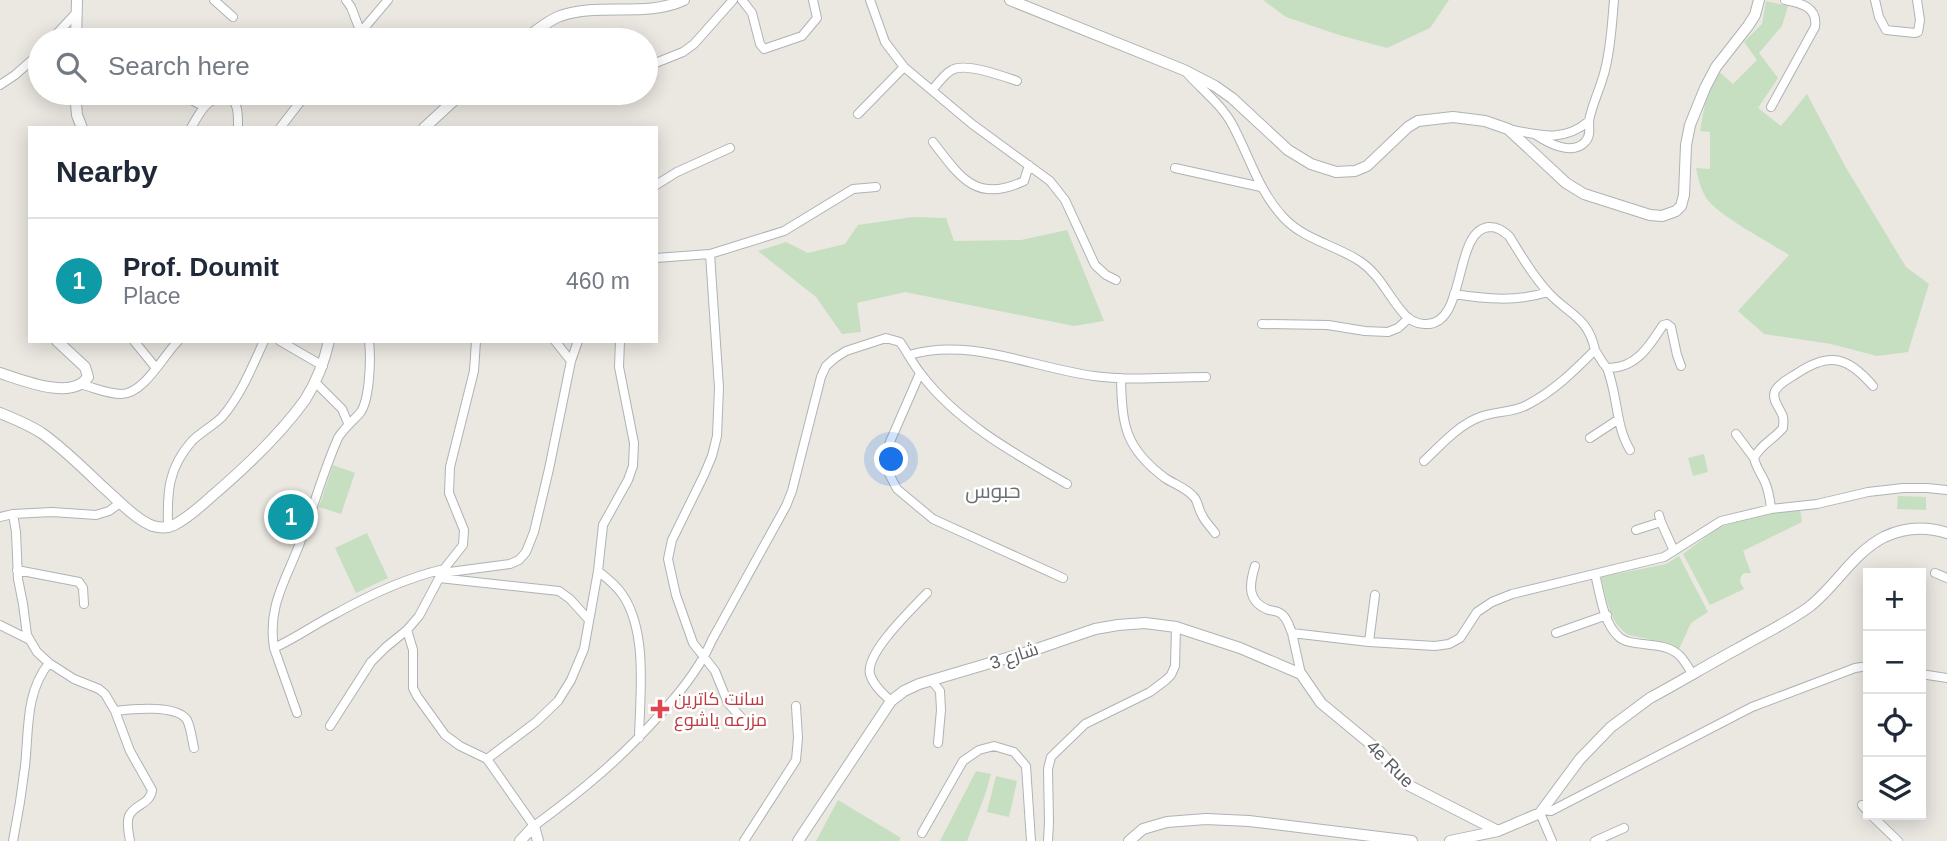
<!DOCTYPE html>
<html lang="en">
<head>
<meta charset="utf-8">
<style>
	:root { --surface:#fff; --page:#f2f2f3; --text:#1f2937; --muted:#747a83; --line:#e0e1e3; --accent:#db2777 }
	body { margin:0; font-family:Arial,Cairo,sans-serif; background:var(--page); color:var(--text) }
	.controls { position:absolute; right:21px; bottom:21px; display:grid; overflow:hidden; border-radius:0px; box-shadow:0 4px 18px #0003 }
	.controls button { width:63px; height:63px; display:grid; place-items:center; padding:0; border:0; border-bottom:2px solid var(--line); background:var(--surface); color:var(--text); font:35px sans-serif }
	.you { position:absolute; left:892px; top:460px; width:24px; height:24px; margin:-18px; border:5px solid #fff; border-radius:50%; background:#1a73e8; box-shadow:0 0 0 10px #1a73e833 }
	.badge { display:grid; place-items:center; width:46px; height:46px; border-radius:50%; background:var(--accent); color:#fff; font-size:23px; font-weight:700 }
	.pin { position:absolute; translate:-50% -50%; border:4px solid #fff; box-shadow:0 2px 7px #0006 }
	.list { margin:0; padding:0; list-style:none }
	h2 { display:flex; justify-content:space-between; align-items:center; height:91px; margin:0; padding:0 28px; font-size:30px }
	h2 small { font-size:23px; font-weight:400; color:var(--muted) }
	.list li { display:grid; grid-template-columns:46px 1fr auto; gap:21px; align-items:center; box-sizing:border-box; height:126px; padding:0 28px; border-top:2px solid var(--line) }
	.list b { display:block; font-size:26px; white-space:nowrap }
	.list p { margin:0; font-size:23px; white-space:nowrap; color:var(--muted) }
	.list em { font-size:23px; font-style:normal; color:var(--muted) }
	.icon { flex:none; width:38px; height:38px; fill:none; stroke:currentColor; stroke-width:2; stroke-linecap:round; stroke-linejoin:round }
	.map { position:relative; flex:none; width:1947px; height:841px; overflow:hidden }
	.search { position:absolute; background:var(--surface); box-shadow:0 4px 18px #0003; left:28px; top:28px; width:630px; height:77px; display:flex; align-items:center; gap:18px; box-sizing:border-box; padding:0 24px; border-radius:38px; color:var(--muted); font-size:26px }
	.panel { position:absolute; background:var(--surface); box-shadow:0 4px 18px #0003; left:28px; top:126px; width:630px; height:217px; border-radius:0px }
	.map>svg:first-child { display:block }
	.green { fill:#c6dfc1 }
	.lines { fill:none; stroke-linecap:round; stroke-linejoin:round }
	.minor-casing { stroke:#afb3b5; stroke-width:10 }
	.tertiary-casing { stroke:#afb3b5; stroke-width:12 }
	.minor { stroke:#fff; stroke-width:8 }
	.tertiary { stroke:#fff; stroke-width:10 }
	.health-dot { fill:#e0444e; stroke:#fff; stroke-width:2.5 }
	.labels { text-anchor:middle; stroke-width:5; stroke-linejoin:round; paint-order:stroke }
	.street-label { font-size:18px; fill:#5a5e60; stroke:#fff }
	.health-label { font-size:18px; fill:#be3a42; stroke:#fff; text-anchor:start }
	.quarter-label { font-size:21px; fill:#6b7072; stroke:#fff }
</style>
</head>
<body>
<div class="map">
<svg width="1947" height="841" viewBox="0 0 1947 841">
	<rect width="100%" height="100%" fill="#ebe7e1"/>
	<!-- green -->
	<path class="green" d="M1263,0H1449L1430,28L1387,48L1339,35L1286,17Z
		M1766,1L1788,6L1782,26L1759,53L1778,78L1758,108L1781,126L1807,94L1845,166L1906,267L1929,284L1908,352L1877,356L1831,344L1764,334L1738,311L1789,255C1769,242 1719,216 1707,199C1701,190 1698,179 1696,168L1710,169V132L1700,131L1706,98L1718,71L1733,84L1757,60L1744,42L1762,24Z
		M913,217L946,218L954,241L1021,240L1067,230L1104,321L1074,326L905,292L857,303L861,332L842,334L816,297L758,251L786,242L808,253L845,244L858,225Z
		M1704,454L1708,472L1693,476L1688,458Z
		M333,465L355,473L341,514L319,507Z
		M1898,496L1926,497V510L1897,509Z
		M1800,509L1802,522L1743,551L1751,573H1744L1741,576L1740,582L1744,589L1710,605L1683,554L1718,528L1764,512Z
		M367,533L388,578L356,593L335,548Z
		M1679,556L1708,612L1691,623L1679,649L1668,643L1629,635C1609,624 1607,598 1601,577L1666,564Z
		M976,771L991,774L985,795L967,841H940Z
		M996,776L1017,781L1009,817L987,812Z
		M838,800L901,838L899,841H816Z"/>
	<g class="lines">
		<defs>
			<path id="minor" d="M214,0L233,17
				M346,0L351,7L361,33
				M742,0L752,13L760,44L764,49L802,36L817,18L813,0
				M870,0L885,42L904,67L972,124L1050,181L1065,200L1095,265L1106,275L1116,280
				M1875,0L1879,17L1886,30L1915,33L1918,32L1920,20L1917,0
				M51,40L77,12
				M354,40L388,0
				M648,66L683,52L694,44L733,0
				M1186,72C1201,89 1221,104 1232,124C1249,155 1258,190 1283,217C1304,240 1336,245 1361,262C1381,276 1389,298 1405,315C1411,320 1416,324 1424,324C1468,328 1452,228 1490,227C1498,227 1503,231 1509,236C1521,255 1532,275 1547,291C1567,314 1588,316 1595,350C1574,371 1554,391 1527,405C1512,413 1495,411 1480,417C1458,425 1440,446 1424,461
				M0,85L15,75L40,53
				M932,90C938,84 944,74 952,70C965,62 1002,76 1017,81
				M178,93L203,106
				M1771,107L1815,27C1818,7 1801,3 1785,0
				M858,114L904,67
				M191,128C201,110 207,98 228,95C239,103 238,115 238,128
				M280,128L307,93
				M1508,129C1539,135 1563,143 1589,121
				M1536,135C1548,143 1572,156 1585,142C1591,136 1589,128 1589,121C1592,104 1601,87 1605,70C1611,47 1612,23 1614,0
				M933,142C960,177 976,204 1024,181L1029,165
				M1175,168L1261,187
				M656,185L677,172L730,148
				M710,254L784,231L853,189L876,187
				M656,258L710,254L719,388L717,436L712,456L704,475L672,540L668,559L676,595L693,643L715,671L728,703L747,724
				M1454,294C1486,299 1516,302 1548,292
				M1262,324L1328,325L1365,331L1388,332L1398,328L1409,318
				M134,341L156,368
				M280,341L323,366
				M369,341C371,358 370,400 360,413C352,422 344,428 338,438C323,472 314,506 301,540C287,579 267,605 274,648C296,638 315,624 337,613C371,594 406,578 444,569
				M555,341L571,361
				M1595,350L1603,363L1607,368C1635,369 1649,347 1663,325L1667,324L1671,327L1677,355L1681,366
				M909,355C971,337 1033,368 1094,376C1131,381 1169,377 1206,377
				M1607,368C1618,395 1615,425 1630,450
				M920,373L886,451L885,466L897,489L933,519L1063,578
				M1121,378C1122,426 1125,448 1165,478C1174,484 1186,488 1193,496C1198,500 1198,509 1202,515C1205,522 1211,527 1215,533
				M315,382L342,409L348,423
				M83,385C95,388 108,394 121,394C144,394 163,356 178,341
				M1736,434L1754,458
				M1590,438L1619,419
				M1771,509C1770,499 1769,490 1764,480C1760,472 1756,467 1754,458C1760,445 1774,439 1783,428C1783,425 1784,421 1783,417C1781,409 1771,400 1775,391C1779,383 1790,378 1796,374C1830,351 1848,357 1873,386
				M13,514L16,532L18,579L23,604L27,635L37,652L49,663L74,679L99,689L105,694L115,711L130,751L152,790C150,805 134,804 129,816C126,823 129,834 130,841
				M1659,515L1661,522L1674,551
				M0,517L13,514L52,512L96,515L109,511L120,503
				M168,527C167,492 168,468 192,441C201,432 213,426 222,417C241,395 252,367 264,341
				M1636,530L1661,522
				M1255,566C1249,585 1247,602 1269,610C1270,610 1280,612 1280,613C1287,617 1289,626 1292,633
				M17,570L79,582L83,588L84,604
				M598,571C607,578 616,585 622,594C648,631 640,694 639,738
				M442,573L510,564L519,560L526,552L534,532L549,469L571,361L578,341
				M1935,573L1947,578
				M1595,574C1600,593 1603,622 1618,636C1630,649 1664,639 1680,656C1685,661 1689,669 1693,675
				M439,578L559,591L570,599L589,620
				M0,625L28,639
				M407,630L413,650V688L417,696L445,735L460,746L487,759L534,826C583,790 623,757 663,711C683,689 701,666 712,640L786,506L792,491L821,377L826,366L835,358L846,351L886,338L900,342C907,352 913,364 921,374C957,422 1015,454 1067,484
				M1556,633L1607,615
				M1369,642L1375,595
				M274,648L297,713
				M1301,674L1292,633L1369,642L1435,646L1449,644L1460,638L1477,612L1492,602L1512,594L1664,557L1721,521L1771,509L1817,504L1868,492L1903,488H1927L1947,490
				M1921,674L1947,678
				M932,681L940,691L941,710L938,743
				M891,701C883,694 873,685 870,674C865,653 913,608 927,593
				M115,711C131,709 177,704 187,720C191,728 192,740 194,748
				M330,726L371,662L386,647L407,630L419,616L444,569L463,545L464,530L449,493L450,467L474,371L476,341
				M487,759L536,722L558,701L571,680L584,649L598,571L603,525L628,480L633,466L634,443L619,367L620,341
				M1862,805L1868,812
				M1543,810L1551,811L1752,707L1855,668L1868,666
				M1540,813L1552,841
				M1871,815L1898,841
				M922,833L963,761L979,750L994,746L1014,752L1026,766L1031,841
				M13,841C18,816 22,791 25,766C29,730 25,693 49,663
				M744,841L796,760L798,738L796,706
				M1048,841L1049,823L1048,769L1051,757L1085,724L1150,692L1166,680L1171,675L1175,666L1176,627
				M1595,841L1624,828"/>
			<path id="tertiary" d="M1010,0L1184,70L1215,86L1232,98L1288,150L1311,164L1336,172L1355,171L1367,166L1408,127L1418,121L1453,117L1485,121L1508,129L1566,183L1584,194L1650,215L1662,216L1676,211L1681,206L1684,195L1686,145L1690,125L1705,88L1716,67L1748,26L1755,15L1759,0
				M76,40L77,0
				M523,40C535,32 547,21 560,16C601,2 645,18 684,0
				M75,93L77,115L82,128
				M424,128L462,93
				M0,373C22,380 72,401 88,377L85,367L57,341
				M0,413C15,419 30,425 43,434C64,449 84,469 103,487C117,499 136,520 153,526C160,528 168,528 174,525C188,518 201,506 212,496C246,467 279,436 305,400C317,381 324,363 329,341
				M534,826L538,841
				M520,841L534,826
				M798,841L891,701L904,691L919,684L1031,651L1095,629L1118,625L1145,623L1176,627L1240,648L1301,674L1321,703L1379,751L1410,786L1498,831
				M1129,841L1143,829L1167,822L1206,819L1249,821L1412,841
				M1450,841L1498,831L1540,813L1580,759L1611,727L1650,698C1680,682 1709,664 1739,648C1763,634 1787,623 1809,607C1836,586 1853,553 1884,537C1905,527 1925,526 1947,533"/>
		</defs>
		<!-- minor casing -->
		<use href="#minor" class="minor-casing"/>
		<!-- tertiary casing -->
		<use href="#tertiary" class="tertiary-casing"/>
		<!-- minor -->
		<use href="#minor" class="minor"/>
		<!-- tertiary -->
		<use href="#tertiary" class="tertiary"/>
	</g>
	<!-- markers -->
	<path class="health-dot" d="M656.5 698.5h7v7h7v7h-7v7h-7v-7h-7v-7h7z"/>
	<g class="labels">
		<!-- street labels -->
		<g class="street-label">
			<text transform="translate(1014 656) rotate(-18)" y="6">شارع 3</text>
			<text transform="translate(1390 764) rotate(45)" y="6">4e Rue</text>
		</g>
		<!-- health labels -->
		<g class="health-label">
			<text x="674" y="705">سانت كاترين<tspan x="674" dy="21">مزرعه ياشوع</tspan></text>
		</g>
		<!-- quarter labels -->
		<g class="quarter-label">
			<text x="993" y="498">حبوس</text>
		</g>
	</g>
</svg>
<div class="controls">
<button>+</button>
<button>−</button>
<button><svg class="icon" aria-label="locate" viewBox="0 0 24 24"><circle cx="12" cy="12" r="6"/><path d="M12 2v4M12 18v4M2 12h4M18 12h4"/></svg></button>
<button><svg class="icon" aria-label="layers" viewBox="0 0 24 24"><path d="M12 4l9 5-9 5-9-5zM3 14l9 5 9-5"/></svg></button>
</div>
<div class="you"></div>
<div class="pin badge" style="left:291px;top:517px;background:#0f9aa8">1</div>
<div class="search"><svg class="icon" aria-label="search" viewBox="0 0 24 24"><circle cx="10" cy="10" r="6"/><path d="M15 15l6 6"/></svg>Search here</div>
<section class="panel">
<h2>Nearby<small></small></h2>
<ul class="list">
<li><span class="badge" style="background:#0f9aa8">1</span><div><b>Prof. Doumit</b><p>Place</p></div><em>460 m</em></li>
</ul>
</section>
</div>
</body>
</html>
